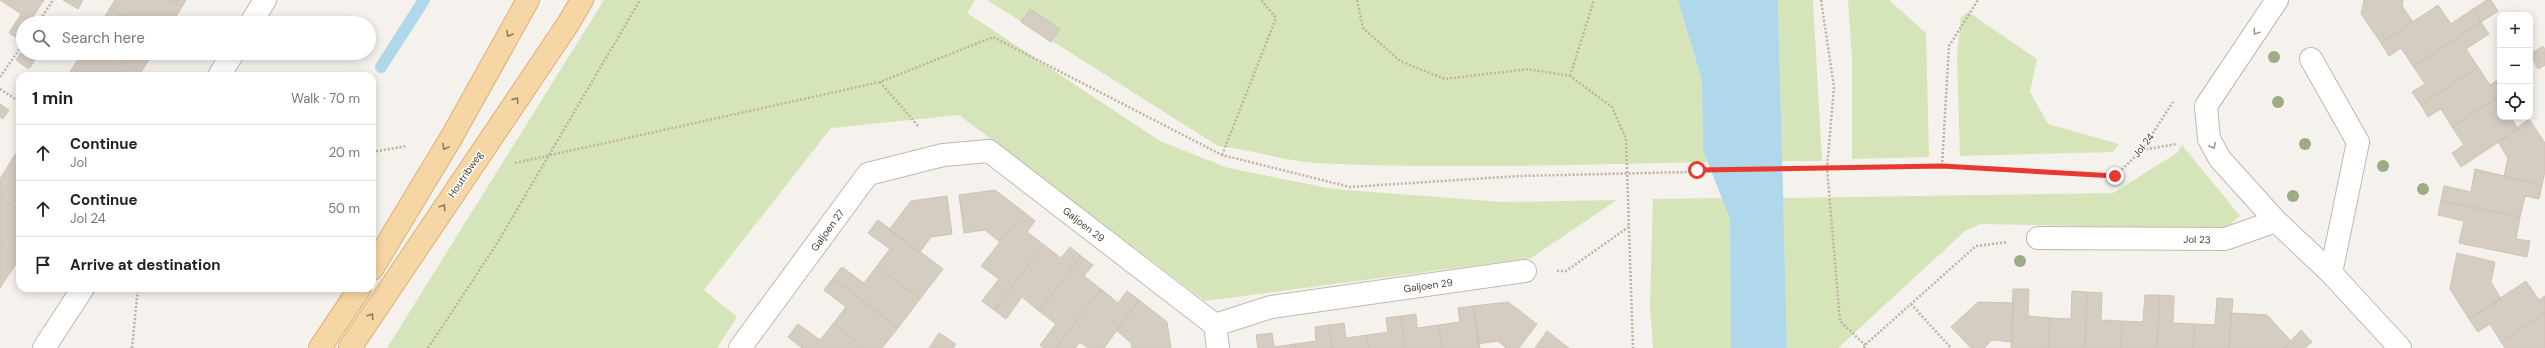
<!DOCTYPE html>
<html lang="en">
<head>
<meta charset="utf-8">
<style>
	:root { --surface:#fff; --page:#f6f6f6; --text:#222; --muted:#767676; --line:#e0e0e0 }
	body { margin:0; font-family:"DM Sans",sans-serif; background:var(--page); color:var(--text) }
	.controls { position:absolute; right:12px; top:12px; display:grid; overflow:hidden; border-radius:8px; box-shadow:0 2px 10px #0003 }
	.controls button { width:36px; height:36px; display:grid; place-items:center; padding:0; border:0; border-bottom:1px solid var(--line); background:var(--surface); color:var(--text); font:20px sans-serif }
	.stop { position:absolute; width:12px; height:12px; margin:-9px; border:3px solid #e83830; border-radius:50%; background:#fff }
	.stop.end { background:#e83830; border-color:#fff; box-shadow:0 1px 4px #0008 }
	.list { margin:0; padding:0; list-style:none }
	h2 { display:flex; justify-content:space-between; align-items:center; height:52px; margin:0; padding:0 16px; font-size:17px }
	h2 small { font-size:13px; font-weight:400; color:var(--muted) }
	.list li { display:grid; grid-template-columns:26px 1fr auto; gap:12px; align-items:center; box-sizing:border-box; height:56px; padding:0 16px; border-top:1px solid var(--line) }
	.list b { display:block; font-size:15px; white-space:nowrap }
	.list p { margin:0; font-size:13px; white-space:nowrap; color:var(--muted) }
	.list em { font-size:13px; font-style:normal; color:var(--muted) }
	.icon { flex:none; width:22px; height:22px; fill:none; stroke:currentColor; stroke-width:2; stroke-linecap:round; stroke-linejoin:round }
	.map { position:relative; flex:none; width:2545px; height:348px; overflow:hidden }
	.search { position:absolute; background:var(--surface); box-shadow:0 2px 10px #0003; left:16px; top:16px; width:360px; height:44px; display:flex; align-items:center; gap:10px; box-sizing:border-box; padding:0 14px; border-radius:22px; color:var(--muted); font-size:15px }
	.panel { position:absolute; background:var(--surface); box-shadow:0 2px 10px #0003; left:16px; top:72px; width:360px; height:220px; border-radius:12px }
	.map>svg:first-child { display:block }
	.green { fill:#d6e5b9 }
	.water { fill:#afd9eb }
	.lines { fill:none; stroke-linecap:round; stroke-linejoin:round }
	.stream { stroke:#afd9eb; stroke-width:12 }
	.building { fill:#d5ccc2; stroke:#d0c3b6 }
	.minor-casing { stroke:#c0b8af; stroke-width:24 }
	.major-casing { stroke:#dab174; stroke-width:24 }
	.path { stroke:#c0b2a2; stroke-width:2.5; stroke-dasharray:2 2; stroke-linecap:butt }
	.minor { stroke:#fff; stroke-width:22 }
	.major { stroke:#f6d6a4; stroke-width:22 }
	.tree { fill:#9cad85 }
	.oneway { stroke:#9b9693 }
	.oneway2 { stroke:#8e7d64 }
	.route { stroke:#e83830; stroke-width:5 }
	.labels { text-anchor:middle; stroke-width:3; stroke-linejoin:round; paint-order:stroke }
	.street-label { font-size:10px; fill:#49413a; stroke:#fff }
</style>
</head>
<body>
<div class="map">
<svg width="2545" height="348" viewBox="0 0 2545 348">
	<rect width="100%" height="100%" fill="#f5f1ec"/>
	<!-- green -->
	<path class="green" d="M604,0H975L967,13L1160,141L1228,168L1333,189L1503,202L1617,200L1531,258L1205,301L959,115L831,128L704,290L737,317L717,348H387Z
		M987,0H1678L1702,81L1703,150L1708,162C1577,165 1445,169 1314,163C1284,161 1250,149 1218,146Z
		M1778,0H1813L1822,161H1782Z
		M1848,0H1889L1926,33L1929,157L1852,159V59Z
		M1968,12L2037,59L2030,92L2048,124L2119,144L2113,152L1960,156L1957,56L1961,17Z
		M2182,145L2240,216L2224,229L1980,224L1965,231L1838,348H1787L1783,198L2113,193L2177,153Z
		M1722,198L1730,219L1731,348H1653L1650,307L1653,199Z"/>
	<!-- water -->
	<path class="water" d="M1678,0H1778L1787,348H1731L1730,219L1703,150L1702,81Z"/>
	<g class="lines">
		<!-- stream -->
		<path class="stream" d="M381,67L424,0"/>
	</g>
	<!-- building -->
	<path class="building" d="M0,0H44L29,23H23V33L19,39L9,33L21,14Z
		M63,0H83L78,9Z
		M115,0H172L182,7L172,23H134L110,8Z
		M172,0H186L182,7Z
		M2364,0H2403L2402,6L2413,22L2381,43L2361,14Z
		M2487,0H2491L2498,11L2481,22L2473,9Z
		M2438,5L2451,24L2473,9L2481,22L2413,66L2401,48L2389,56L2381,43Z
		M110,8L134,23H101Z
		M1030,9L1060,29L1051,42L1021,22Z
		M47,17L57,23H43Z
		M2481,22L2489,34L2466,49L2478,67L2421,105L2412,92L2425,84L2413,66Z
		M2543,46L2545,50V65L2538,69L2530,54Z
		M23,50V53L39,54L29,69L16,60Z
		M82,53H107L140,74L70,76L68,75Z
		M107,53H153L140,74Z
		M2478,67L2490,85L2500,78V96L2452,127L2441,109L2428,117L2421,105Z
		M2500,96V117H2511L2518,129L2461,167L2452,153L2464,145L2452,127Z
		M0,104L9,110L3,119L0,117Z
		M2529,119L2545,143V171L2542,185L2504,177L2508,158L2498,142Z
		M20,148V163L13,158Z
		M13,158L20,163V211L0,197V179Z
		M2475,169L2542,185L2539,199L2525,196L2520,217L2441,201L2444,186L2471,192Z
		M995,190L1024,212L1000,242L985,230L964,233L959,195Z
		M947,196L952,234L931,237L919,253L889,230L911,201Z
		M0,197L20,211V258L0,245Z
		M2441,201L2520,217L2516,239L2530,241L2527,257L2459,243L2464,221L2438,215Z
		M1024,212L1035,221L1027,232L1044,245L994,310L982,301L999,279L981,266Z
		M878,220L943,269L920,299L877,266L890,249L868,233Z
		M0,245L20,258L0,288Z
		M1044,245L1061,258L1070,247L1081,256L1039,311L1022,297L1006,319L994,310Z
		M2457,253L2495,262L2491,282L2501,299L2469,319L2450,289Z
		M1081,256L1093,265L1084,276L1101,289L1056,348H1043L1040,345L1056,324L1039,311Z
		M877,266L920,299L898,328L833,278L842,267L864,283Z
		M833,278L898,328L882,348H864L833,324L846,307L824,290Z
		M2526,281L2539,300L2545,296V313L2501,342L2490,324L2478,332L2469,319Z
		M1101,289L1118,303L1127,291L1139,300L1104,348H1088L1080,342L1075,348H1056Z
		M2013,289H2029L2028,316L2050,318L2048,348H2011Z
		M2072,291L2087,292L2085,348H2048L2050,318L2071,319Z
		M2087,292L2102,293L2101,320L2122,321L2121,348H2085Z
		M2145,295H2160L2157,348H2121L2122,321L2143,322Z
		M2160,295L2174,296L2173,323L2195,324L2193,348H2157Z
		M2217,298L2233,299L2229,348H2193L2195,324L2215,325Z
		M1139,300L1167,322L1171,348H1132L1131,343L1116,330Z
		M1508,302L1537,324L1519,348H1506L1498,341L1478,344L1473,306Z
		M1978,302L2014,303L2012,342L1992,340L1984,348H1971L1951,327Z
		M1473,306L1480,348H1442L1439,325L1460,322L1458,308Z
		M2231,313L2267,315L2291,341L2284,348H2229Z
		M2545,313V348H2505L2501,342Z
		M1416,314L1417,328L1439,325L1442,348H1405L1401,316Z
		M1401,316L1405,348H1369L1367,335L1388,332L1386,318Z
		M1344,323L1346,338L1367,335L1369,348H1332L1329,325Z
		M798,324L820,340L833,324L864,348H802L788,337Z
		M1329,325L1332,348H1296L1295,344L1316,341L1315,327Z
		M2301,330L2312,342L2305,348H2284Z
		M1547,331L1569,348H1535Z
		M939,333L956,344L953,348H929Z
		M1272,333L1274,347L1295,344L1296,348H1258L1256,335Z"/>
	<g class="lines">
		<defs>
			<path id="minor" d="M251,23L265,0
				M2311,59L2358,142L2331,273
				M219,76L233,53
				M2276,221L2220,159L2209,139L2206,106L2277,0
				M2038,238L2225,239L2276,221L2331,273L2400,348
				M1215,325L1271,307L1525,271
				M44,348L83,288
				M740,348L868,174L943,155L989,151L1215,325L1218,348"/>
			<path id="major" d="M372,269L451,138L528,0
				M320,348L360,288
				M350,348L568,24L582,0"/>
		</defs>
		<!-- minor casing -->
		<use href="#minor" class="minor-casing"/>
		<!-- major casing -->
		<use href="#major" class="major-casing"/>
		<!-- path -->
		<path class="path" d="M1357,0L1363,28L1400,61L1445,79L1528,69L1570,76L1612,107L1626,139L1633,348
			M1821,0L1834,87L1827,168L1840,321L1865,345
			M38,23L53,0
			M1570,76L1594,0
			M0,77L23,44
			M880,82L919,127
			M0,89L20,102
			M2142,150L2177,144
			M372,152L407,146
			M1222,155L1276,18L1261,0
			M515,163L880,82L993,37L1222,155L1350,187L1519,176L1942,166L2115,176L2142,150L2173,102
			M1942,166L1949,46L1978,0
			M1557,271H1566L1630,226
			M1911,304L1951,348
			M132,348L138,288
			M428,348L498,242L640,0
			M1864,348L1865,345L1976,246L2007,242"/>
		<!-- minor -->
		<use href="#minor" class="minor"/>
		<!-- major -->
		<use href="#major" class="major"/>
	</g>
	<!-- trees -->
	<g class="tree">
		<circle cx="2274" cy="57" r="6"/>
		<circle cx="2278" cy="102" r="6"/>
		<circle cx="2305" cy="144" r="6"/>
		<circle cx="2383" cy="166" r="6"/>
		<circle cx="2423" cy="189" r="6"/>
		<circle cx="2293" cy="196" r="6"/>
		<circle cx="2020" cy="261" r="6"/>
	</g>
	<!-- one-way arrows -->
	<defs><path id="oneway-chevron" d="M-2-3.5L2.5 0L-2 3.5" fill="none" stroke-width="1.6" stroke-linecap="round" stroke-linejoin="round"/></defs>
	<g class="oneway">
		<use href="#oneway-chevron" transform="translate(2256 32) rotate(124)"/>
		<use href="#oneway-chevron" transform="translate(2213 146) rotate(61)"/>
	</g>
	<g class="oneway2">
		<use href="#oneway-chevron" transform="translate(509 34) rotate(119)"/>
		<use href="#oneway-chevron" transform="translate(516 100) rotate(-55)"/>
		<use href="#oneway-chevron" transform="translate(445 147) rotate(121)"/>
		<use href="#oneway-chevron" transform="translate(443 207) rotate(-56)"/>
		<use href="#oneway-chevron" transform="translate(371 316) rotate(-56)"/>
	</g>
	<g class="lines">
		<!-- route -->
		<path class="route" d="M1697,170L1942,166L2115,176"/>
	</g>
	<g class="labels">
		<!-- street labels -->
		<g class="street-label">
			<text transform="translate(2143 145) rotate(-52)" y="4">Jol 24</text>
			<text transform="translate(465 174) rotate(-56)" y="4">Houtribweg</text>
			<text transform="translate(1084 224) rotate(38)" y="4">Galjoen 29</text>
			<text transform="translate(827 230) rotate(-54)" y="4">Galjoen 27</text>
			<text transform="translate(2197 239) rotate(1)" y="4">Jol 23</text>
			<text transform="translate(1428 285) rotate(-8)" y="4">Galjoen 29</text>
		</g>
	</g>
</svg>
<div class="controls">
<button>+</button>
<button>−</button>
<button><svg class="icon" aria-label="locate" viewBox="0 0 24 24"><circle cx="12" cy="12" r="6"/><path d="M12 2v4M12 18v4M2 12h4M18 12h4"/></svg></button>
</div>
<div class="stop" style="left:1697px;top:170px"></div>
<div class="stop end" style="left:2115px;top:176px"></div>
<div class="search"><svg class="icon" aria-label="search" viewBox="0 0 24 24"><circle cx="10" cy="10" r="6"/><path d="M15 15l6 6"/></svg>Search here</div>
<section class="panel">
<h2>1 min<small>Walk · 70 m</small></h2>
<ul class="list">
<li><svg class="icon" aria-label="ahead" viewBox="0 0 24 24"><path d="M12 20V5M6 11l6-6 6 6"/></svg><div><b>Continue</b><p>Jol</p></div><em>20 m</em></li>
<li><svg class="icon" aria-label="ahead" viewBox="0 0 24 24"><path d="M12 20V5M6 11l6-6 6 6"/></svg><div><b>Continue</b><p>Jol 24</p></div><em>50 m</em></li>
<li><svg class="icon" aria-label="arrive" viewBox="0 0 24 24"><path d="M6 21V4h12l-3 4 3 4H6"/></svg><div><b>Arrive at destination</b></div></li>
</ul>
</section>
</div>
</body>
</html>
